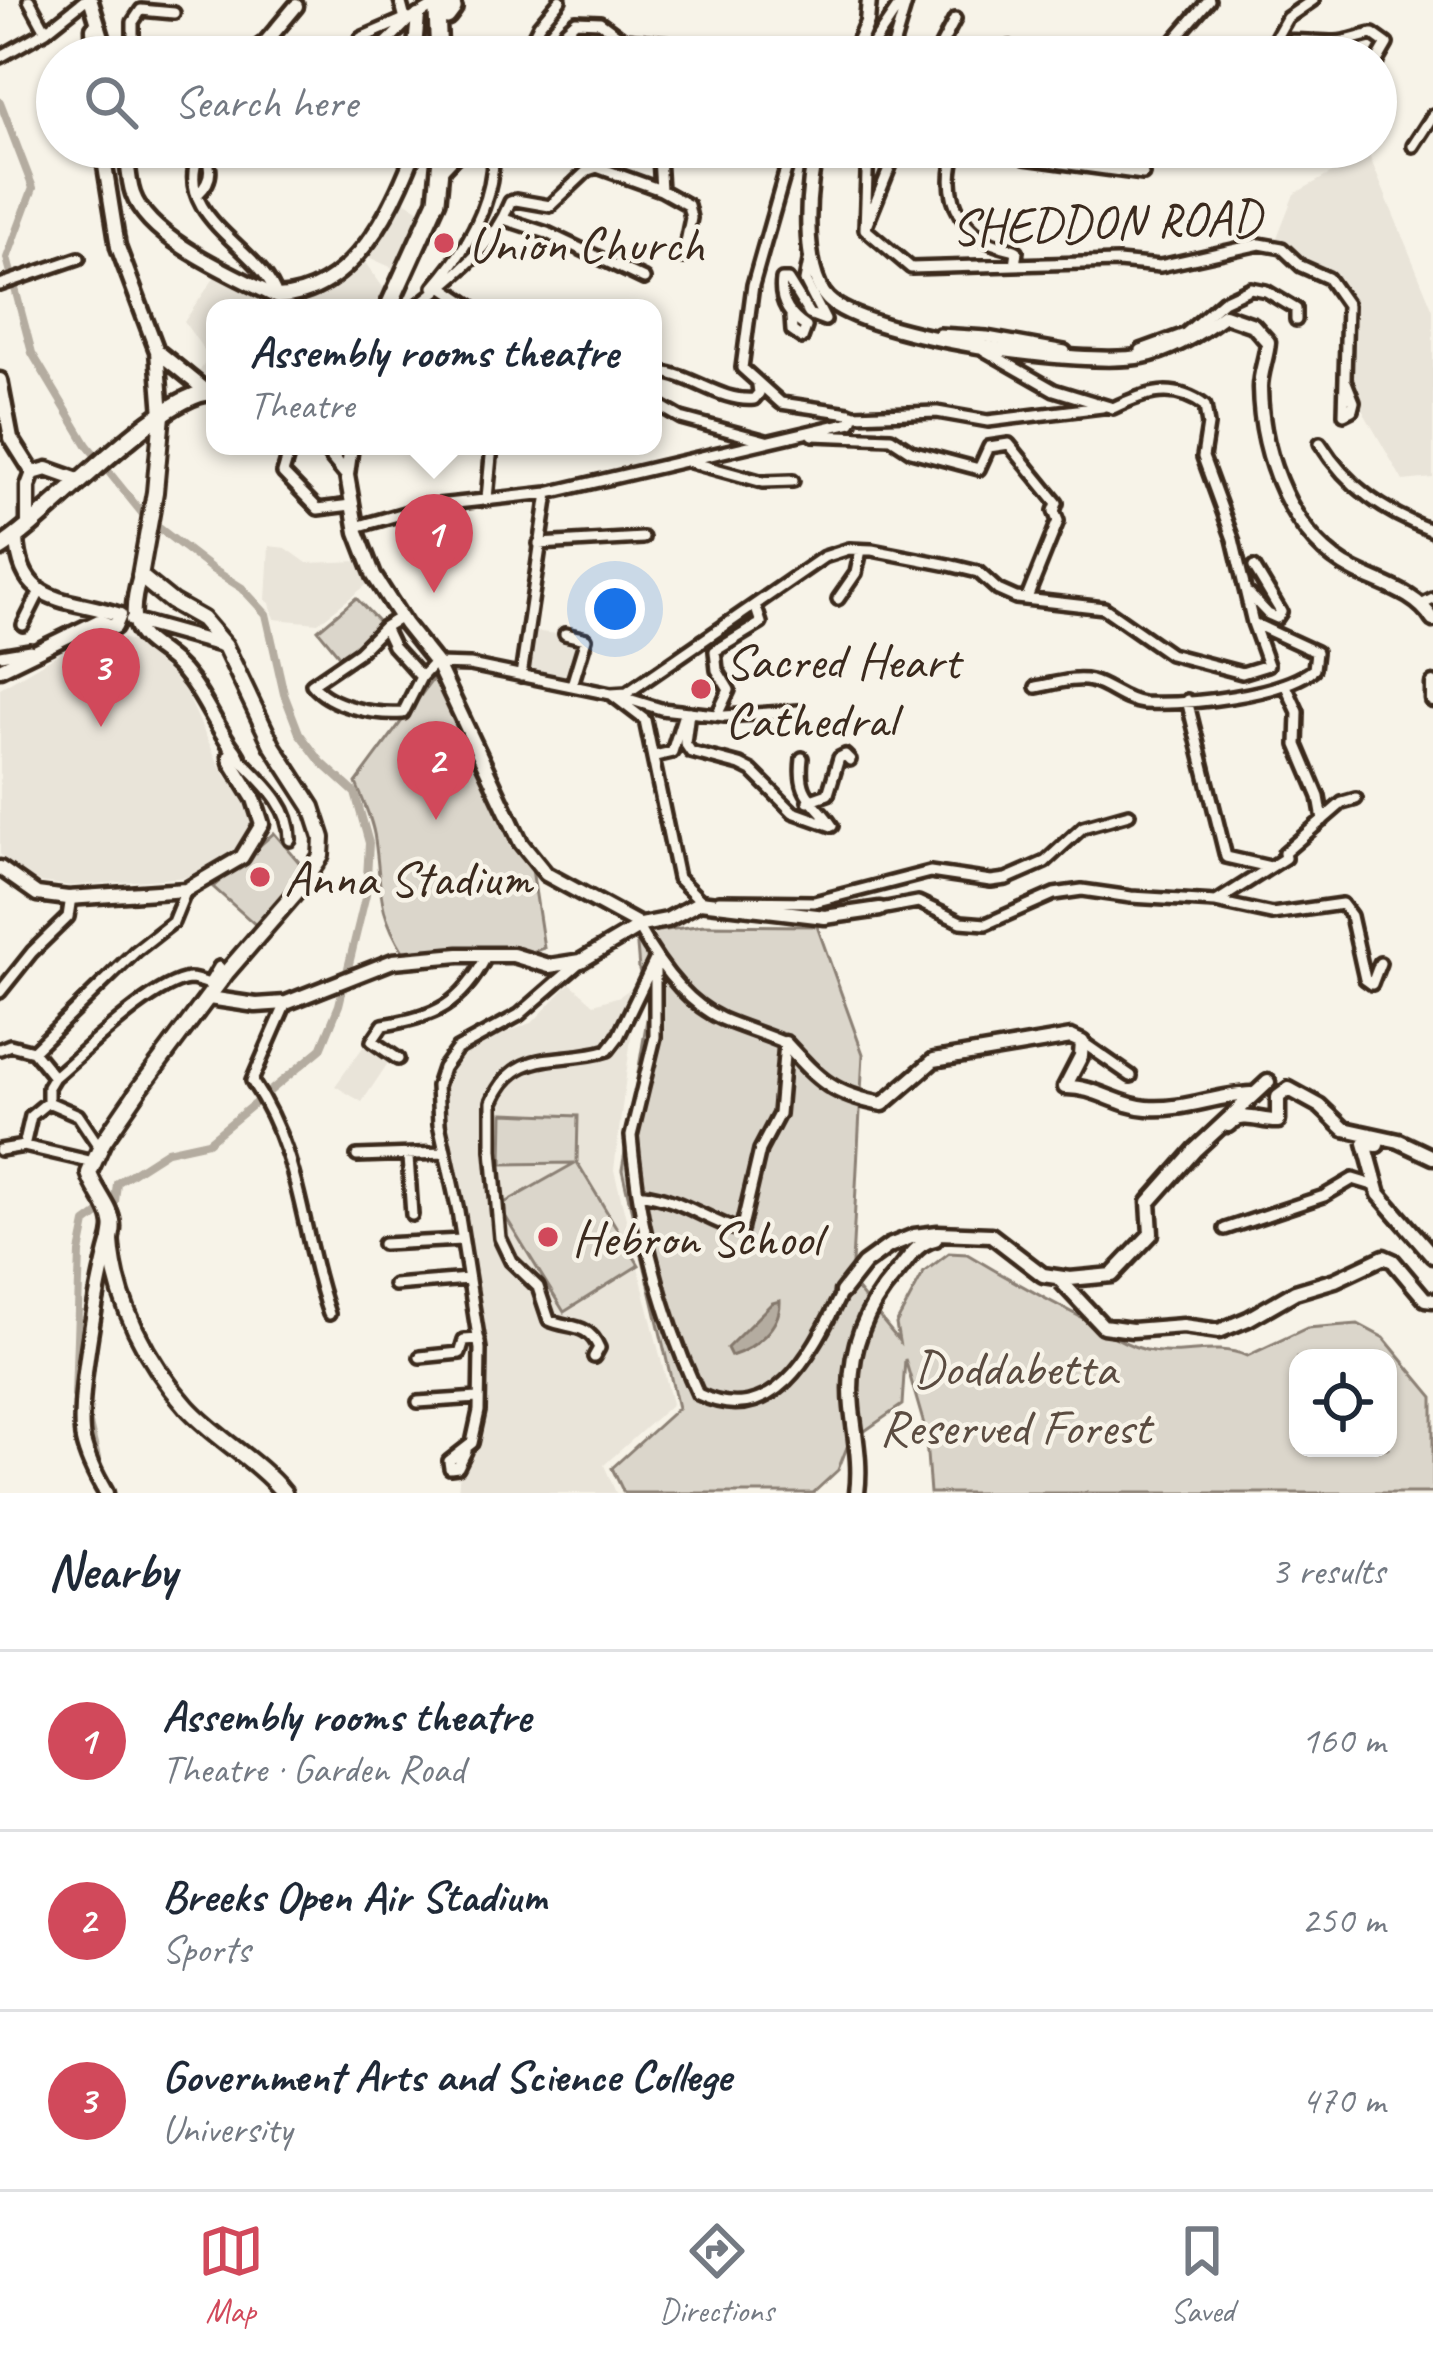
<!DOCTYPE html>
<html lang="en">
<head>
<meta charset="utf-8">
<style>
	:root { --surface:#fff; --page:#f2f2f3; --text:#1f2937; --muted:#747a83; --line:#e0e1e3; --accent:#d1495b }
	body { margin:0; font-family:Caveat,sans-serif; background:var(--page); color:var(--text) }
	.controls { position:absolute; right:36px; bottom:36px; display:grid; overflow:hidden; border-radius:24px; box-shadow:0 3px 9px #0004 }
	.controls button { width:108px; height:108px; display:grid; place-items:center; padding:0; border:0; border-bottom:3px solid var(--line); background:var(--surface); color:var(--text); font:60px sans-serif }
	.you { position:absolute; left:615px; top:609px; width:42px; height:42px; margin:-30px; border:9px solid #fff; border-radius:50%; background:#1a73e8; box-shadow:0 0 0 18px #1a73e833 }
	.badge { display:grid; place-items:center; width:78px; height:78px; border-radius:50%; background:var(--accent); color:#fff; font-size:39px; font-weight:700 }
	.pin { position:absolute; translate:-50% -99px; filter:drop-shadow(0 3px 6px #0008) }
	.pin::after { content:''; position:absolute; top:63px; width:42px; height:36px; background:inherit; clip-path:polygon(0 0,100% 0,50% 100%) }
	.popup { position:absolute; left:206px; top:299px; width:456px; height:156px; box-sizing:border-box; display:grid; place-content:center; border-radius:24px; background:var(--surface); filter:drop-shadow(0 3px 9px #0005); font-size:39px; white-space:nowrap; color:var(--muted) }
	.popup b { font-size:45px; color:var(--text) }
	.popup::after { content:''; position:absolute; left:50%; top:100%; margin-left:-24px; border:24px solid transparent; border-top-color:var(--surface) }
	.list { margin:0; padding:0; list-style:none }
	h2 { display:flex; justify-content:space-between; align-items:center; height:156px; margin:0; padding:0 48px; font-size:51px }
	h2 small { font-size:39px; font-weight:400; color:var(--muted) }
	.list li { display:grid; grid-template-columns:78px 1fr auto; gap:36px; align-items:center; box-sizing:border-box; height:180px; padding:0 48px; border-top:3px solid var(--line) }
	.list b { display:block; font-size:45px; white-space:nowrap }
	.list p { margin:0; font-size:39px; white-space:nowrap; color:var(--muted) }
	.list em { font-size:39px; font-style:normal; color:var(--muted) }
	.icon { flex:none; width:66px; height:66px; fill:none; stroke:currentColor; stroke-width:2; stroke-linecap:round; stroke-linejoin:round }
	.map { position:relative; flex:none; width:1433px; height:1493px; overflow:hidden }
	.search { position:absolute; background:var(--surface); box-shadow:0 3px 9px #0004; left:36px; right:36px; top:36px; height:132px; display:flex; align-items:center; gap:30px; box-sizing:border-box; padding:0 42px; border-radius:66px; color:var(--muted); font-size:45px }
	.sheet { height:696px; background:var(--surface) }
	nav { display:flex; justify-content:space-around; align-items:center; box-sizing:border-box; height:168px; border-top:3px solid var(--line); background:var(--surface); font-size:33px; color:var(--muted) }
	nav a { display:grid; justify-items:center; gap:6px }
	nav .on { color:var(--accent) }
	.map>svg:first-child { display:block }
	.built { fill:#e9e4d9 }
	.green { fill:#dbd6cb; stroke:#8b8074; stroke-width:3; fill-rule:evenodd }
	.water { fill:#b4aca0; stroke:#84786c; stroke-width:3 }
	.lines { fill:none; stroke-linecap:round; stroke-linejoin:round }
	.canal { stroke:#b4aca0; stroke-width:8 }
	.street-casing { stroke:#3b2a1e; stroke-width:18 }
	.secondary-casing { stroke:#3b2a1e; stroke-width:21 }
	.primary-casing { stroke:#3b2a1e; stroke-width:22 }
	.highway-casing { stroke:#3b2a1e; stroke-width:24 }
	.street { stroke:#f7f3e8; stroke-width:9 }
	.secondary { stroke:#f7f3e8; stroke-width:12 }
	.primary { stroke:#f7f3e8; stroke-width:14 }
	.highway { stroke:#f7f3e8; stroke-width:15 }
	.poi-dot { fill:#d1495b; stroke:#f7f3e8; stroke-width:4.5 }
	.labels { text-anchor:middle; stroke-width:9; stroke-linejoin:round; paint-order:stroke }
	.street-label { font-size:51px; fill:#3b2a1e; stroke:#f7f3e8 }
	.poi-label { font-size:51px; fill:#3b2a1e; stroke:#f7f3e8; text-anchor:start }
	.park-label { font-size:51px; fill:#5b4c41; stroke:#f7f3e8 }
</style>
</head>
<body>
<div class="map">
<svg width="1433" height="1493" viewBox="0 0 1433 1493">
	<rect width="100%" height="100%" fill="#f7f3e8"/>
	<filter id="ink" filterUnits="userSpaceOnUse"><feTurbulence type="fractalNoise" baseFrequency=".00833" numOctaves="2"/><feDisplacementMap in="SourceGraphic" scale="24" xChannelSelector="R" yChannelSelector="G"/><feConvolveMatrix kernelMatrix="1 2 1 2 8 2 1 2 1" color-interpolation-filters="sRGB"/></filter>
	<g filter="url(#ink)">
		<!-- built -->
		<path class="built" d="M1368,153L1433,310V478L1403,481L1360,406L1352,378L1350,298L1333,274L1310,265L1276,240L1294,194Z
			M403,200L422,211L397,270L366,256Z
			M358,253L388,294L377,308H215V381L199,372L209,357L184,322L221,268L277,297L335,281Z
			M269,546L286,548L307,563L360,561L369,583L318,623L274,619L270,603L266,600Z
			M532,631L582,637L569,680L526,670Z
			M106,633L134,642L183,685L219,765L249,809L250,833L232,854L188,877L71,886L39,882L11,866L0,854V688L60,653Z
			M570,983L594,1004L620,996L638,983L614,1170L672,1404L604,1465L616,1493H458L460,1470L472,1451L483,1410L485,1381L478,1312L446,1144L443,1071L458,1052L533,1022Z
			M366,1043L390,1060L362,1102L335,1086Z"/>
		<!-- green -->
		<path class="green" d="M356,598L379,622L342,659L318,630Z
			M435,676L513,845L532,869L544,948L523,955L455,947L404,953C376,909 382,887 375,840C373,821 363,801 356,783Z
			M274,833L304,868L257,926L213,887Z
			M704,925L817,926L863,1054L851,1282L899,1341L896,1324L924,1272L949,1253L967,1254C1007,1278 1047,1300 1088,1321C1108,1332 1124,1345 1146,1350C1180,1358 1214,1342 1247,1356L1307,1328L1358,1324L1384,1338L1433,1397V1493H930L925,1428L905,1359L902,1405L849,1442L838,1470L813,1493H624L612,1468L678,1408L622,1170L649,1007L639,969L636,934ZM1298,1358H1388V1448H1298Z
			M503,1113L578,1116L577,1162L639,1265L564,1312L499,1206L575,1163L502,1164Z"/>
		<!-- water -->
		<path class="water" d="M780,1301C781,1327 754,1349 731,1356L727,1348L772,1303Z"/>
		<g class="lines">
			<!-- canal -->
			<path class="canal" d="M0,102L33,188L7,258L32,353L87,445L146,518L212,569L242,588L266,614L284,694L299,733L321,762L355,793L369,843L366,894L339,1005L321,1049L208,1142L167,1151L117,1183L115,1202L86,1223L80,1253L75,1396L80,1402
				M87,1415L100,1471"/>
			<defs>
				<path id="street" d="M29,0L46,31
					M400,0L405,19
					M1274,41L1287,18L1313,0
					M363,45L361,38L407,18
					M0,57L46,31L85,0
					M133,57V22L141,10L174,13
					M372,57L408,21L437,4
					M523,57L539,25L560,0
					M549,57L566,30L576,21L600,22L623,39L669,43L683,57
					M864,57L903,0
					M890,57L907,0
					M935,57L955,19
					M1000,57L1010,47L1009,57
					M1177,57L1168,51L1171,44L1209,0
					M1241,57C1268,33 1301,42 1335,42C1348,42 1360,36 1373,34L1387,44L1376,63
					M1413,146L1433,115
					M280,147L304,150L306,147
					M636,147L659,157L661,190L688,205L691,218L683,257
					M868,147L865,229L911,268L1118,262L1160,266L1260,244L1282,248L1301,266L1328,278L1347,305L1344,414L1352,410L1354,402L1346,382
					M957,147C944,187 951,219 989,242C999,247 1008,247 1017,251L1015,265
					M1011,147L1025,158L1143,174
					M844,162L854,147
					M129,166L137,154V147
					M442,171L465,147
					M198,194C209,184 213,173 207,159L198,157C173,218 263,249 277,297
					M504,219L547,233L644,279
					M867,224L898,147
					M0,285L79,258
					M434,287C468,248 496,200 493,147
					M443,287L474,308
					M420,304C457,274 492,248 510,202L516,200L550,206L588,170L597,167L661,190
					M791,317L792,331L802,338L806,327C789,316 779,301 782,280H788L809,314L825,320L805,281L809,261
					M939,334L987,337L1065,351
					M1141,350L1185,334L1223,301L1251,288L1266,291L1296,309V320
					M653,378L660,372C693,375 720,402 754,399L759,393L758,385
					M653,402L681,418L766,441
					M854,415L937,412L988,421L1102,407
					M813,435L891,438L911,451L979,469L989,447L1009,444L1057,503L1054,511L1058,521L1027,598
					M1320,443C1348,488 1384,512 1433,531
					M291,446L283,473L318,509L351,505
					M687,461L763,482L793,481
					M487,498L492,446
					M356,527L429,506L548,493L851,422L854,415L849,413L781,403L742,368L753,285L788,162L796,147
					M539,544L643,538
					M1249,594L1268,614L1277,618L1281,612L1254,567
					M838,599L856,573L861,550
					M1421,605L1433,599
					M401,617L384,627L393,646L421,677L436,661
					M23,625L39,593
					M384,627L359,652L312,684C330,707 375,715 403,713L421,677
					M565,634L586,639L572,685
					M0,655L30,650
					M437,664L470,665L611,694L627,693L824,557L849,549L872,550L949,565L978,572L998,590L1016,598L1104,608L1170,654L1242,673L1268,665L1253,623L1233,539L1203,457L1208,425L1205,406C1174,383 1146,392 1113,408L1054,390L984,350
					M521,676L548,493
					M1286,686L1298,712L1297,745L1319,797L1323,820
					M1036,687C1054,684 1074,677 1091,681C1109,686 1124,701 1143,703C1187,705 1281,696 1314,669L1316,652L1253,623
					M611,694L645,720L678,878L702,902
					M622,697L661,709L725,716L799,711
					M1187,700L1226,857L1270,867
					M689,712L685,743L691,752L740,765L752,771L793,812L832,826
					M717,715L729,690L717,670L715,651L761,623L755,605
					M655,756L672,752L683,717
					M238,757C260,780 291,805 290,840
					M802,758C797,799 815,799 832,826
					M808,801L828,794L839,758L845,755L850,760
					M719,901L814,902L930,872L991,881L1006,879L1045,862L1083,827L1129,814
					M1216,902L1285,858L1284,853L1342,803L1356,799
					M880,909L918,902L961,922L986,924L1054,894L1082,890L1131,897L1216,902L1272,914L1342,904L1351,916L1365,979L1372,984L1380,963
					M655,960V1037L631,1136L633,1156C642,1237 664,1320 698,1394C776,1432 814,1348 842,1292
					M209,984L219,967
					M0,992L32,952L68,917L71,897
					M286,1003L252,1081C303,1157 300,1232 329,1314
					M1082,1042L1131,1076
					M0,1049L10,1045L33,1051L136,951L173,922L186,890
					M33,1051L54,1077
					M398,1059L372,1041L383,1025C435,1017 461,1005 486,957
					M48,1102V1087L54,1077C83,1053 153,983 189,979C198,979 208,984 217,987
					M24,1146L31,1116L48,1102L78,1115L100,1148
					M0,1150L24,1146L93,1162
					M357,1156L445,1153
					M408,1157L412,1215
					M638,1193C683,1199 701,1218 741,1231L760,1150L779,1114L785,1043C764,1034 743,1028 722,1019C686,1003 658,963 639,929
					M1225,1229L1324,1196L1353,1179L1376,1186
					M383,1244L462,1240
					M394,1285L468,1279
					M420,1357L460,1353L464,1340L479,1339
					M594,1357L599,1348C588,1322 569,1329 549,1320L538,1287L511,1261L500,1238L492,1150V1102C516,1045 562,1065 608,1050L618,1037L655,960
					M418,1402L478,1398
					M466,1451L458,1467L450,1468L449,1461L472,1443L479,1411L480,1349L458,1211L439,1124L437,1086L443,1068L457,1049L519,1015L581,961"/>
				<path id="secondary" d="M91,1L108,57
					M93,28L94,57
					M245,57L265,43L296,6
					M414,57L418,16
					M852,57L867,22L869,0
					M102,147L118,247L157,351L210,394
					M126,147C128,162 128,180 133,194C149,240 236,276 277,297C352,294 394,208 416,147
					M818,147C806,181 801,272 828,299C866,337 1088,368 1143,356C1173,350 1200,333 1224,315L1253,325L1268,342C1267,358 1260,372 1260,388C1261,455 1292,540 1355,571C1383,585 1417,593 1433,620
					M157,351L162,415
					M0,380L11,438L33,473
					M323,446L347,475L357,532L374,576L405,624L437,664L521,843L546,874L636,923
					M33,473L47,469L78,480
					M347,475L351,446
					M28,527V486L33,473
					M140,576C118,650 157,634 191,681C207,703 218,730 235,752
					M132,620L225,646
					M0,669L99,621L115,627L120,615C69,597 20,608 17,538
					M1433,684V700
					M0,868L37,894L68,898L186,890L242,857L262,824L254,799L231,762L230,756L235,752L238,757
					M641,925L667,920L700,902L825,917L880,909
					M209,998L256,1005L286,1003L393,961L459,955H513L549,966L581,961L635,929
					M785,1043C819,1080 832,1095 883,1104L934,1060L1071,1037L1082,1042L1081,1056L1065,1087
					M1065,1087C1095,1086 1118,1106 1147,1108C1183,1111 1216,1095 1251,1094
					M1228,1125C1244,1110 1259,1122 1278,1121V1097L1289,1089L1320,1106L1344,1129L1399,1141L1433,1157
					M1377,1145L1365,1143L1379,1194L1433,1256
					M1059,1279L1103,1326L1132,1330L1183,1326L1219,1331L1248,1319L1295,1292L1335,1280L1384,1257L1393,1261L1425,1299L1433,1300
					M842,1292L864,1264L889,1246L914,1236L938,1233L991,1235L1043,1275L1070,1279L1112,1275L1151,1234L1149,1202L1195,1150L1268,1082
					M106,1493C96,1476 87,1459 83,1440C76,1401 98,1281 110,1240
					M857,1493C861,1463 855,1437 852,1408C847,1357 861,1314 894,1276C908,1261 914,1244 935,1239"/>
				<path id="primary" d="M162,415L155,492L140,576L172,602L202,619L225,646L272,745L312,807L322,838L321,856L297,891L226,973L140,1088L103,1142L89,1173C94,1190 110,1206 112,1222C114,1230 111,1233 111,1241C115,1302 147,1362 187,1407C216,1439 256,1459 284,1493"/>
				<path id="highway" d="M441,0L437,11L447,16L453,8L449,0
					M437,11L439,57
					M388,308L437,200L442,147
					M0,548C47,520 166,387 215,392"/>
			</defs>
			<!-- street casing -->
			<use href="#street" class="street-casing"/>
			<!-- secondary casing -->
			<use href="#secondary" class="secondary-casing"/>
			<!-- primary casing -->
			<use href="#primary" class="primary-casing"/>
			<!-- highway casing -->
			<use href="#highway" class="highway-casing"/>
			<!-- street -->
			<use href="#street" class="street"/>
			<!-- secondary -->
			<use href="#secondary" class="secondary"/>
			<!-- primary -->
			<use href="#primary" class="primary"/>
			<!-- highway -->
			<use href="#highway" class="highway"/>
		</g>
	</g>
	<!-- markers -->
	<g class="poi-dot">
		<circle cx="444" cy="243" r="12"/>
		<circle cx="701" cy="689" r="12"/>
		<circle cx="260" cy="877" r="12"/>
		<circle cx="548" cy="1237" r="12"/>
	</g>
	<g class="labels">
		<!-- street labels -->
		<g class="street-label">
			<text transform="translate(1106 221) rotate(-2)" y="18">SHEDDON ROAD</text>
		</g>
		<!-- poi labels -->
		<g class="poi-label">
			<text x="468" y="261">Union Church</text>
			<text x="725" y="678">Sacred Heart<tspan x="725" dy="59">Cathedral</tspan></text>
			<text x="284" y="895">Anna Stadium</text>
			<text x="572" y="1255">Hebron School</text>
		</g>
		<!-- park labels -->
		<g class="park-label">
			<text x="1015" y="1385">Doddabetta<tspan x="1015" dy="59">Reserved Forest</tspan></text>
		</g>
	</g>
</svg>
<div class="controls">
<button><svg class="icon" aria-label="locate" viewBox="0 0 24 24"><circle cx="12" cy="12" r="6"/><path d="M12 2v4M12 18v4M2 12h4M18 12h4"/></svg></button>
</div>
<div class="you"></div>
<div class="pin badge" style="left:434px;top:593px">1</div>
<div class="popup"><b>Assembly rooms theatre</b>Theatre</div>
<div class="pin badge" style="left:436px;top:820px">2</div>
<div class="pin badge" style="left:101px;top:727px">3</div>
<div class="search"><svg class="icon" aria-label="search" viewBox="0 0 24 24"><circle cx="10" cy="10" r="6"/><path d="M15 15l6 6"/></svg>Search here</div>
</div>
<section class="sheet">
<h2>Nearby<small>3 results</small></h2>
<ul class="list">
<li><span class="badge">1</span><div><b>Assembly rooms theatre</b><p>Theatre · Garden Road</p></div><em>160 m</em></li>
<li><span class="badge">2</span><div><b>Breeks Open Air Stadium</b><p>Sports</p></div><em>250 m</em></li>
<li><span class="badge">3</span><div><b>Government Arts and Science College</b><p>University</p></div><em>470 m</em></li>
</ul>
</section>
<nav>
<a class="on"><svg class="icon" aria-label="map" viewBox="0 0 24 24"><path d="M3 6l6-2 6 2 6-2v14l-6 2-6-2-6 2zM9 4v14M15 6v14"/></svg>Map</a>
<a><svg class="icon" aria-label="directions" viewBox="0 0 24 24"><path d="M12 3l9 9-9 9-9-9zM9 14v-3h6M13 9l2 2-2 2"/></svg>Directions</a>
<a><svg class="icon" aria-label="saved" viewBox="0 0 24 24"><path d="M7 4h10v16l-5-4-5 4z"/></svg>Saved</a>
</nav>
</body>
</html>
